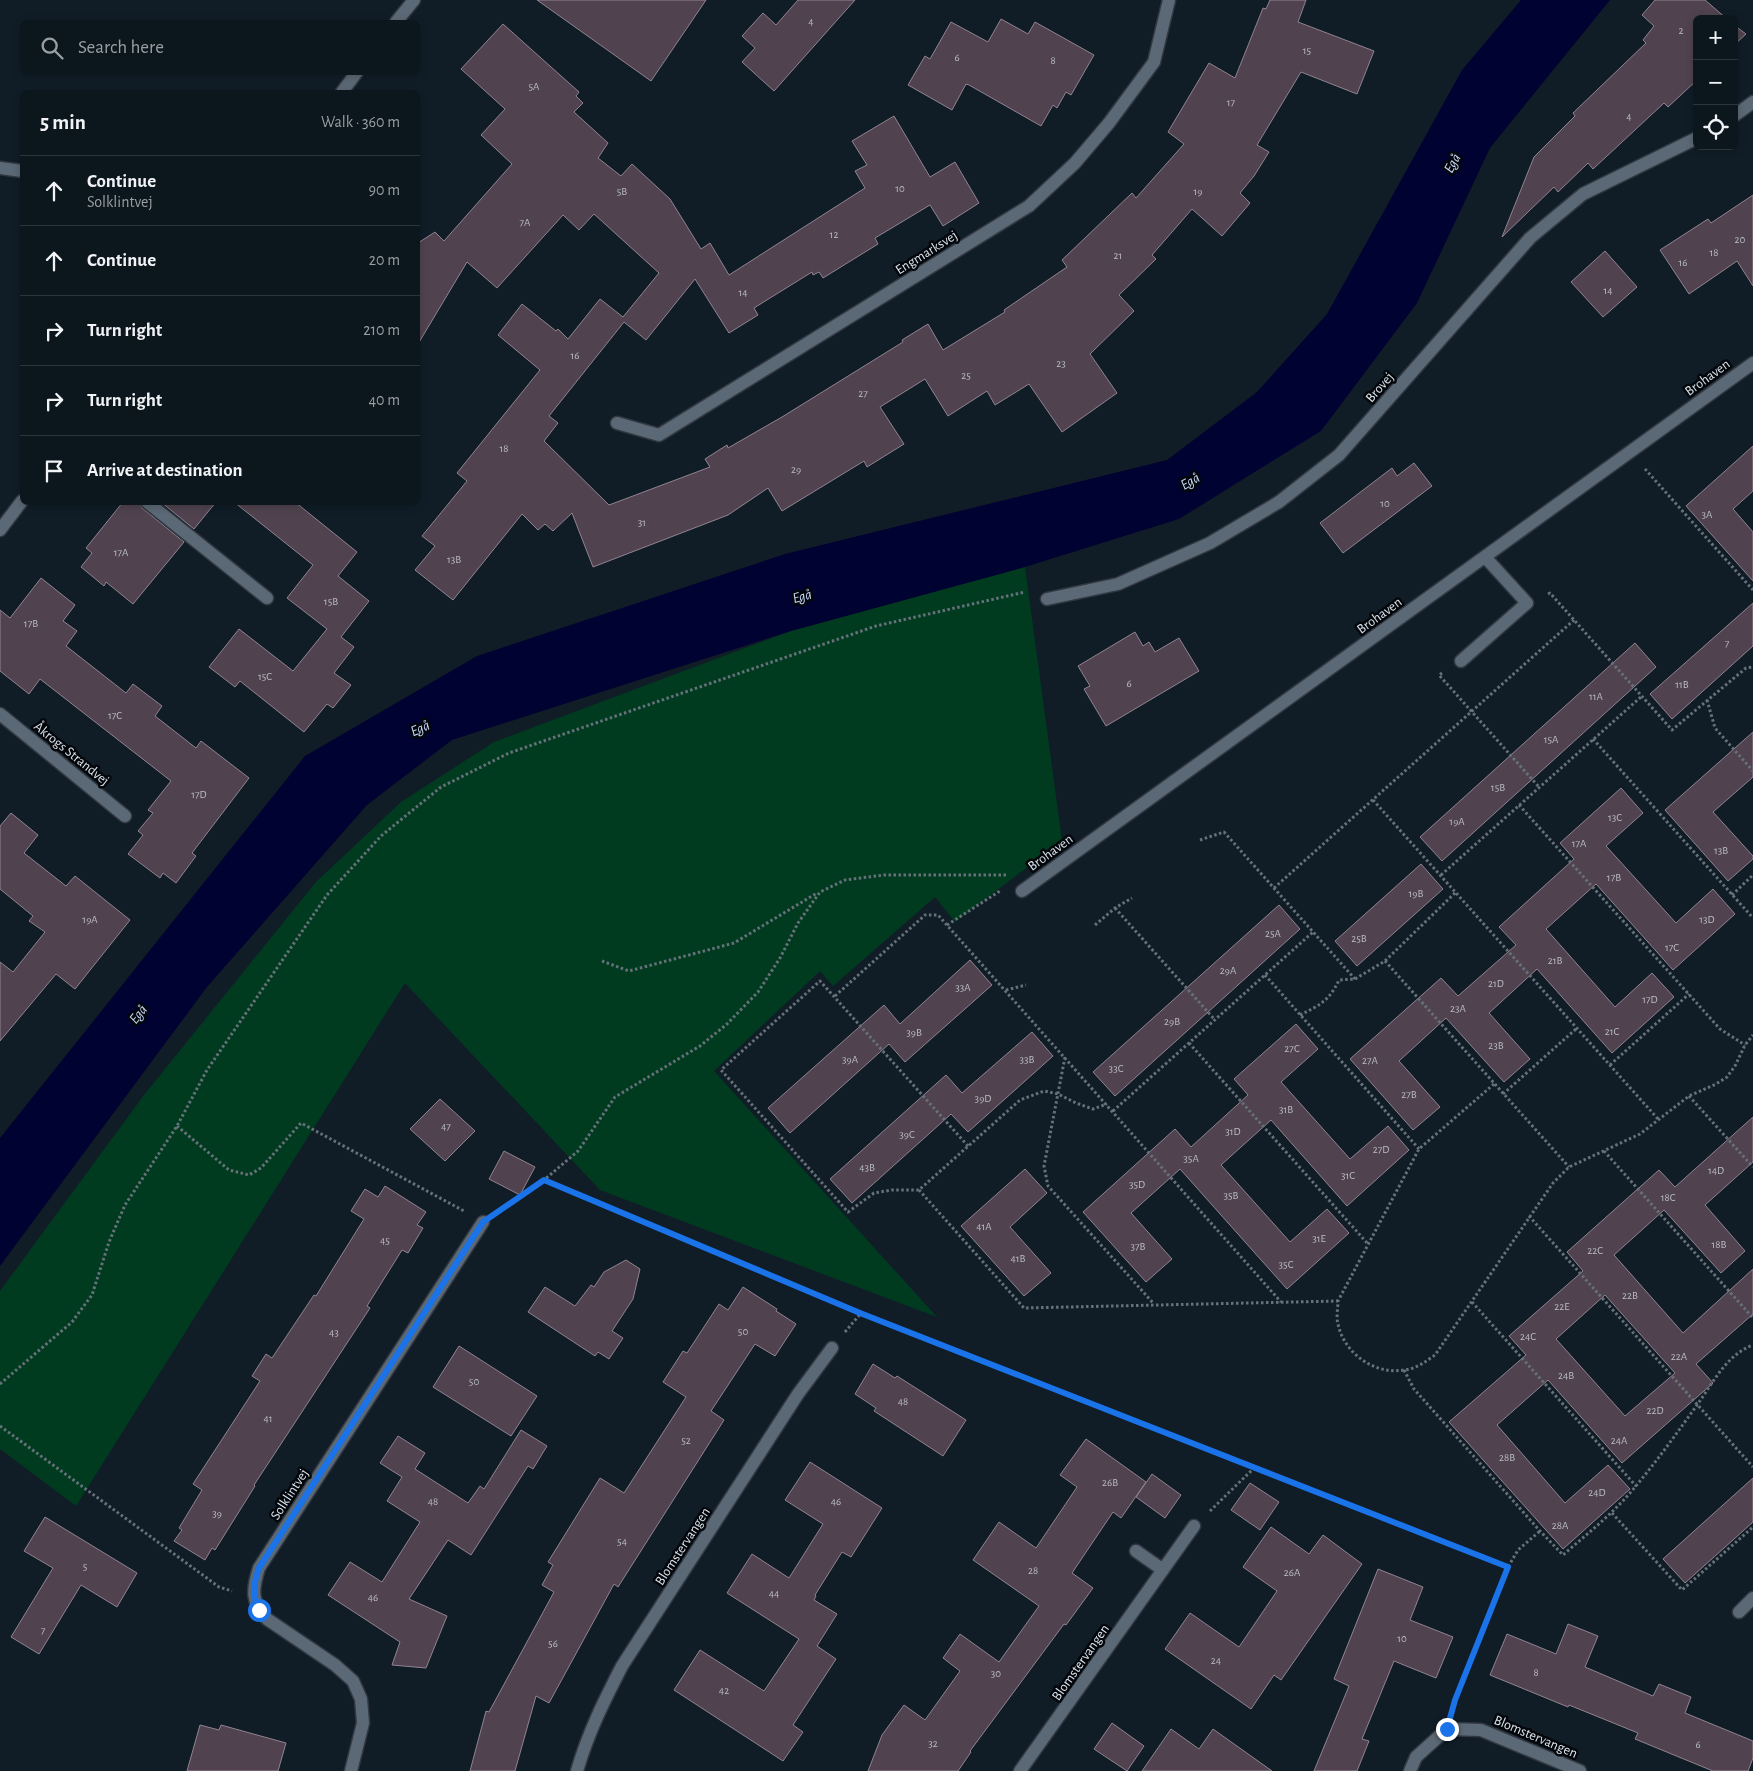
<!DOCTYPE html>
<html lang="en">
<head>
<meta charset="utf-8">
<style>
	:root { --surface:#0c161d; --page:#1a232a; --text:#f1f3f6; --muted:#9a9fa4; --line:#2c353b }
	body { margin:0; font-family:"Alegreya Sans",sans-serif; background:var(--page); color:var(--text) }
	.controls { position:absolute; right:15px; top:15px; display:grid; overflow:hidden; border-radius:8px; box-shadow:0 2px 8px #0003 }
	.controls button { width:45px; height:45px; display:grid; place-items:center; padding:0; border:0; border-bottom:1px solid var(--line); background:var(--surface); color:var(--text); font:25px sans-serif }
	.stop { position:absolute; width:15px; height:15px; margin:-11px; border:4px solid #1a73e8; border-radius:50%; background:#fff }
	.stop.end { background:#1a73e8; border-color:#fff; box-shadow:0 1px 5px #0008 }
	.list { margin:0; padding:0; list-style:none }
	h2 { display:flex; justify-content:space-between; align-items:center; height:65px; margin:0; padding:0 20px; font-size:21px }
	h2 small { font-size:16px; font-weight:400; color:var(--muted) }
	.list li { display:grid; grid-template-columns:32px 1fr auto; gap:15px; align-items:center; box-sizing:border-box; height:70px; padding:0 20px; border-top:1px solid var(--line) }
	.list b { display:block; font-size:19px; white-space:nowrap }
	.list p { margin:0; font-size:16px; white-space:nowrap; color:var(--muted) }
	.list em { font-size:16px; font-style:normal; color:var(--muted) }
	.icon { flex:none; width:28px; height:28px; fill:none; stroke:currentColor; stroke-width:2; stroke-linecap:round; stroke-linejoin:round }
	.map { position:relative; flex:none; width:1753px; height:1771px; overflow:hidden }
	.search { position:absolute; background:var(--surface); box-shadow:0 2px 8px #0003; left:20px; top:20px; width:400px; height:55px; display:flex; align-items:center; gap:12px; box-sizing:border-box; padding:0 18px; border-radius:8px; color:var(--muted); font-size:19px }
	.panel { position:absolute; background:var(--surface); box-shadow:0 2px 8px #0003; left:20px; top:90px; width:400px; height:415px; border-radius:8px }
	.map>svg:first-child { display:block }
	.green { fill:#003b20 }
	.water { fill:#000331 }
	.building { fill:#50434f; stroke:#928391; fill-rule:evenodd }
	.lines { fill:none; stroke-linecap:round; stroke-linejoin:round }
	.service-casing { stroke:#323841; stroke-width:15 }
	.minor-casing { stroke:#323841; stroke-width:15 }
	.tertiary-casing { stroke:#323841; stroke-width:15 }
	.path { stroke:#66717a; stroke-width:3; stroke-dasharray:2.5 2.5; stroke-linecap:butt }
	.service { stroke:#5b6976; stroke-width:12 }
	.minor { stroke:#5b6976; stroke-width:12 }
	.tertiary { stroke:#5b6976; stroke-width:12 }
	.route { stroke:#1a73e8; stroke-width:6 }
	.labels { text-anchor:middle; stroke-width:5; stroke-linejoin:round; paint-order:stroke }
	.number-label { font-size:11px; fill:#babdc6 }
	.street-label { font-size:14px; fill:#dee6ee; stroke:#03070b }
	.water-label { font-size:15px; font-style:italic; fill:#c7d7f7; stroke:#03070b }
</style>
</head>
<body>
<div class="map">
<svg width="1753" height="1771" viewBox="0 0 1753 1771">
	<rect width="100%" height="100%" fill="#101d27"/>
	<!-- green -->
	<path class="green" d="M1025,567L1062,841L955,922L935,897L833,986L820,971L714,1071L937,1317L600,1190L405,983L76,1506L0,1449V1291L144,1095L316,882L401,802L494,742L791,631Z"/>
	<!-- water -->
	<path class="water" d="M1521,0H1610L1490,148L1417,303L1321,431L1179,519L1025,567L791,631L452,740L367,805L207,987L0,1266V1138L305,756L477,656L785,554L1167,460L1257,392L1327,314L1462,70Z"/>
	<!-- building -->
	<path class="building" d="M537,0H706L651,81Z
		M798,0H855L774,91L742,62L755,48L742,36L763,13L776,25Z
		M1270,0H1306L1298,22L1374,51L1357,94L1301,72L1257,145L1269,152L1254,176L1240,193L1250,203L1222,236L1192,209L1152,255L1156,259L1119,295L1134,311L1090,354L1117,393L1062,432L1029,384L995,405L987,391L948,416L925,379L880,407L904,444L867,467L864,461L782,511L768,488L728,515L593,567L572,513L553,531L545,524L538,530L522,514L453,600L415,570L435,546L422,536L467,481L457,473L540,370L498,335L522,304L556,331L558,329L568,339L600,299L623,317L659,273L594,214L579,230L563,215L497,288L467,262L418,344V243L435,232L444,241L512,164L481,135L505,109L461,69L503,24L579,92L576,96L583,103L574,112L608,143L598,158L621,176L632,164L670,199L701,249L710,243L729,275L865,188L855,171L867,165L852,141L894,116L930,177L955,162L979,203L943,226L930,205L875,238L878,244L823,278L819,272L813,275L812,272L754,308L758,315L729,333L695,279L646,340L624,322L549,416L558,423L544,441L609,505L710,467L705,459L727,445L728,448L782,417L903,342L902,340L928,324L943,350L1005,312L1004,310L1067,267L1062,260L1132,193L1136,198L1184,144L1168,132L1209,63L1235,78L1263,8L1266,9Z
		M1655,0H1705L1727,19H1697V80L1668,107L1664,103L1593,169L1588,163L1558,192L1554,187L1502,237L1534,157L1575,116L1573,113L1646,43L1643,40L1654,26L1642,15Z
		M1001,19L1028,34L1035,22L1094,55L1071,95L1066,92L1057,108L1053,105L1041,126L969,85L966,84L952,110L908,85L925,56L930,59L951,22L988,42Z
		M1734,25L1746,34L1734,45Z
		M1753,195V286L1737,261L1689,294L1660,250L1708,219L1711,223Z
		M1605,251L1637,287L1603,317L1571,282Z
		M1753,446V491L1733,509L1753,532V581L1686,506Z
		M1414,463L1432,486L1343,553L1320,523L1392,468L1397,476Z
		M123,502H139L142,508L184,542L133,604L106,582L104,586L81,567L92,553L86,548Z
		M161,502H216L194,529Z
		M234,502H295L357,552L338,576L369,601L341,637L354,647L334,673L351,685L333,708L327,704L304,732L240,681L235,687L209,667L239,629L293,671L327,629L287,598L313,565Z
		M41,578L75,605L63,621L77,631L66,646L126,693L133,684L162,706L155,716L196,748L201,741L249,778L192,853L196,856L176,883L163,873L160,878L128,854L143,835L138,831L153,813L148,810L171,781L40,679L29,694L0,671V610L10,618Z
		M1753,603V646L1672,719L1650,694Z
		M1135,632L1143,646L1149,642L1155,652L1179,638L1199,671L1106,726L1084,689L1090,686L1078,666Z
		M1635,643L1656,667L1442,861L1420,837Z
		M1753,732V777L1713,812L1753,856V859L1728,881L1665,810Z
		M1621,788L1643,813L1606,846L1676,923L1713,889L1735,914L1673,970L1596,884L1546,929L1615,1007L1652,973L1674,997L1612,1053L1537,969L1489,1013L1530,1059L1504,1082L1446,1018L1399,1061L1440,1107L1413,1130L1350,1059L1441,978L1458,996L1516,945L1499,927L1574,859L1560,843Z
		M11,813L38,835L24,853L66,886L75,876L130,920L75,989L56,974L0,1041V962L13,972L45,932L29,921L33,916L0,889V826Z
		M1421,864L1443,889L1357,966L1335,941Z
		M1279,905L1300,929L1115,1096L1093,1072Z
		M970,960L992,985L905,1062L889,1044L790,1133L768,1108L884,1005L900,1024Z
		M1296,1024L1318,1049L1281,1082L1350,1159L1388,1126L1409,1150L1347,1206L1271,1120L1221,1165L1290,1242L1327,1209L1349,1233L1287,1289L1180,1169L1131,1213L1172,1259L1146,1282L1083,1212L1175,1129L1191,1147L1248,1095L1234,1079Z
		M1032,1032L1053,1056L968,1132L951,1114L852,1203L830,1179L946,1075L962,1093Z
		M440,1099L475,1131L445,1161L410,1129Z
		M1753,1117V1162L1705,1205L1745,1251L1721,1273L1664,1210L1614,1255L1683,1333L1753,1269V1314L1696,1364L1713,1383L1622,1463L1548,1380L1497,1425L1565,1503L1608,1465L1630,1489L1563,1549L1449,1422L1526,1355L1509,1336L1583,1271L1567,1252L1659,1170L1675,1187ZM1605,1295L1675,1373L1625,1416L1556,1339Z
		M504,1151L535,1167L520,1195L489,1179Z
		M1025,1169L1047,1193L1010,1227L1051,1273L1024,1296L961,1226Z
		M385,1186L426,1212L417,1225L423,1228L408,1253L402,1250L367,1306L370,1308L254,1485L255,1486L215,1550L212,1548L205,1560L174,1541L182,1530L179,1528L202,1490L193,1484L260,1381L252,1376L266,1354L272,1358L314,1295L316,1296L364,1219L351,1211L365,1189L378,1197Z
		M626,1260L640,1269L633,1299L612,1331L623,1338L609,1359L598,1352L595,1356L528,1312L545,1287L575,1306L591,1285L594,1287L604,1272Z
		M743,1287L777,1309L776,1311L796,1324L775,1356L755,1344L711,1411L724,1420L618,1587L614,1584L549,1703L536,1696L515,1771H470L486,1711L489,1712L554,1592L542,1585L553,1565L548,1562L600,1478L624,1493L686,1397L663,1382L683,1351L687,1353L719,1304L728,1310Z
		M459,1346L537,1396L511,1436L433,1387Z
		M873,1364L895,1378L897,1376L966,1420L943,1456L874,1411L876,1408L855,1394Z
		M521,1430L547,1446L533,1469L528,1466L471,1555L448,1540L409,1599L447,1616L426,1668L392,1665L400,1642L328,1595L350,1562L382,1582L420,1522L387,1501L402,1477L380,1463L398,1436L425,1453L415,1469L468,1503L480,1486L484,1489Z
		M1086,1439L1146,1482L1121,1518L1113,1512L1072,1573L1093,1588L1066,1625L1064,1624L970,1751L971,1752L958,1771H868L882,1735L904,1705L925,1720L960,1671L943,1658L960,1634L999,1662L1039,1606L973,1560L999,1522L1036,1548L1077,1487L1060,1475Z
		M810,1462L882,1508L851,1557L842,1552L815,1595L816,1596L814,1600L837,1614L817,1646L836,1659L793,1725L803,1732L783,1761L674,1690L700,1650L764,1691L799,1639L727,1593L752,1554L789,1578L823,1524L785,1500Z
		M1152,1474L1181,1495L1165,1518L1136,1497Z
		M1753,1478V1522L1685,1583L1663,1559Z
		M1250,1483L1279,1502L1260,1530L1231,1510Z
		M45,1517L137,1573L117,1607L81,1585L39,1654L11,1637L53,1568L24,1551Z
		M1271,1527L1309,1554L1323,1535L1362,1564L1281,1680L1274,1675L1251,1709L1165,1649L1190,1613L1239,1647L1277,1591L1243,1567Z
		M1378,1569L1423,1587L1410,1620L1453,1637L1436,1678L1394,1661L1362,1739L1369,1741L1357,1771H1314L1349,1686L1334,1679Z
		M1568,1624L1598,1636L1585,1667L1653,1696L1659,1684L1691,1697L1685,1713L1753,1741V1758L1748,1771H1713L1635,1739L1638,1733L1569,1705L1568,1707L1490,1675L1507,1634L1556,1654Z
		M1112,1723L1144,1746L1127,1771L1094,1749Z
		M200,1725L219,1730L221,1725L286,1743L278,1771H187Z
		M1171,1729L1199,1749L1213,1729L1272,1771H1142Z"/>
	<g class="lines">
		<defs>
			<path id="service" d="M147,502L267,598
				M1461,661L1527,603L1485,557
				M0,714L125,816
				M1739,1612L1753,1598"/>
			<path id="minor" d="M1734,116L1753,102
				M0,168L22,171
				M617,423L659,435L1029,206L1075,163L1109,123L1154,62L1169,0
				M1047,599L1118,584L1210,543L1279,502L1339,455L1530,238L1583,194L1697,138
				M1022,891L1753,363
				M1136,1551L1163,1570
				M351,1771L363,1723L361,1699L353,1681L335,1665L267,1619C251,1602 252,1590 259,1568L483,1222
				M577,1771C588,1733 604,1701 622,1666L798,1394L832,1348
				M1020,1771L1194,1526
				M1410,1771L1416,1757L1447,1729L1481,1730L1580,1771"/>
			<path id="tertiary" d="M396,22L414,0
				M342,92L357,72
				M0,530L22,501"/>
		</defs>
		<!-- service casing -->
		<use href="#service" class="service-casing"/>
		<!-- minor casing -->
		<use href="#minor" class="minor-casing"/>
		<!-- tertiary casing -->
		<use href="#tertiary" class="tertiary-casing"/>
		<!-- path -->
		<path class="path" d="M1645,469L1753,590
			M1548,594L1550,593L1672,730L1746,668L1753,667
			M1442,673L1439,675L1539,787
			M1707,700L1715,728L1753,771
			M1593,739L1753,918
			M1373,800L1658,1119
			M1519,805L1720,1029L1745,1045
			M1200,840L1224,832L1355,979
			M1006,875H884L845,880L820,892L798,923L780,958L758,992L727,1024L700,1046L615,1097L578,1151L544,1180L861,1313L1508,1567
			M1441,875L1642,696
			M1274,888L1574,620
			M1732,895L1753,875
			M1115,908L1215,1020
			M947,925L1000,891
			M1095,925L1115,908L1132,898
			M602,961L629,971L734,943L817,893
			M1385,961L1569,1167
			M1265,975L1419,1149
			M1006,990L1026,985
			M835,996L925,915H938L1281,1302
			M1300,1015C1320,1005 1329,1001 1339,980L1355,979L1385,961L1456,892
			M1189,1043L1368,1244
			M1065,1057L1044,1166L1048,1186L1154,1304
			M1610,1065L1689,994
			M1494,1084L1419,1149L1338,1301C1338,1308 1336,1317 1338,1324C1344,1353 1374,1375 1404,1370C1416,1369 1425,1362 1435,1355L1553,1183L1569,1167L1640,1134L1689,1096L1716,1084L1727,1077L1735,1066L1745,1045L1753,1035
			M1503,1094L1577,1028
			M1689,1096L1753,1167
			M1113,1111L1313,932
			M177,1126L229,1170L249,1175L261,1168L301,1123L464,1211
			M968,1146L820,981L721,1070L848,1212L874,1193L892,1190H919L1020,1100L1044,1091L1058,1094L1076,1103L1093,1109L1107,1104
			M1604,1151L1753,1318
			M919,1190L1024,1308L1338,1301
			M502,1209L544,1180
			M1529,1216L1753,1467
			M1472,1302L1636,1486
			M845,1332L861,1313
			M1404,1370L1414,1389L1540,1531L1563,1555C1588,1533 1614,1513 1635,1487C1657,1461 1677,1433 1697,1405C1713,1383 1726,1355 1753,1345
			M0,1384L72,1322L92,1295L109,1242L125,1205L177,1126L207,1070L327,895L381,836L441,787L509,753L876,626L1025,592
			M0,1426L219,1587L232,1591
			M1210,1511L1254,1468
			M1612,1513L1682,1590L1753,1527
			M1453,1706L1508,1567L1518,1550L1540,1531"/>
		<!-- service -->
		<use href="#service" class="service"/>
		<!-- minor -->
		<use href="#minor" class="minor"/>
		<!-- tertiary -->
		<use href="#tertiary" class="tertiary"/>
	</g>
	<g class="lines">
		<!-- route -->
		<path class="route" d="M259,1610C252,1593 253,1585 259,1568L483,1222L544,1180L860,1313L1508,1567L1455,1700L1447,1729"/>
	</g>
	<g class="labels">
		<!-- number labels -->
		<g class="number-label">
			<text x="811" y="25">4</text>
			<text x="1681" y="34">2</text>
			<text x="1307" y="54">15</text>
			<text x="957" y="61">6</text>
			<text x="1053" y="64">8</text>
			<text x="534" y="90">5A</text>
			<text x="1231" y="106">17</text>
			<text x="1629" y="120">4</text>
			<text x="900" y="192">10</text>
			<text x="622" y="195">5B</text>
			<text x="1198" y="195">19</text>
			<text x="525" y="226">7A</text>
			<text x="834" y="238">12</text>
			<text x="1740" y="243">20</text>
			<text x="1714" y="256">18</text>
			<text x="1118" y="259">21</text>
			<text x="1683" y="266">16</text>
			<text x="1608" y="294">14</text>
			<text x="743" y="296">14</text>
			<text x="575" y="359">16</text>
			<text x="1061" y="367">23</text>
			<text x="966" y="379">25</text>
			<text x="863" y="397">27</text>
			<text x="504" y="452">18</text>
			<text x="796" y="473">29</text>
			<text x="1385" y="507">10</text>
			<text x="1707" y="518">3A</text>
			<text x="642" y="526">31</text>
			<text x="121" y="556">17A</text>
			<text x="454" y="563">13B</text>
			<text x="331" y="605">15B</text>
			<text x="31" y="627">17B</text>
			<text x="1727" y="647">7</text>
			<text x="265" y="680">15C</text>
			<text x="1129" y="687">6</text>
			<text x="1682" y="688">11B</text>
			<text x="1596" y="700">11A</text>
			<text x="115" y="719">17C</text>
			<text x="1551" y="743">15A</text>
			<text x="1498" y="791">15B</text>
			<text x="199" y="798">17D</text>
			<text x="1615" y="821">13C</text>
			<text x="1457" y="825">19A</text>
			<text x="1579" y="847">17A</text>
			<text x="1721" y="854">13B</text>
			<text x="1614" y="881">17B</text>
			<text x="1416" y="897">19B</text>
			<text x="90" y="923">19A</text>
			<text x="1707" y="923">13D</text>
			<text x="1273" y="937">25A</text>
			<text x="1359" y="942">25B</text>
			<text x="1672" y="951">17C</text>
			<text x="1555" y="964">21B</text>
			<text x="1228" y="974">29A</text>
			<text x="1496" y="987">21D</text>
			<text x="963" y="991">33A</text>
			<text x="1650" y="1003">17D</text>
			<text x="1458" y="1012">23A</text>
			<text x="1172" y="1025">29B</text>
			<text x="1612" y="1035">21C</text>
			<text x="914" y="1036">39B</text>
			<text x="1496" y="1049">23B</text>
			<text x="1292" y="1052">27C</text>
			<text x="850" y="1063">39A</text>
			<text x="1027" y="1063">33B</text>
			<text x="1370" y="1064">27A</text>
			<text x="1116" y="1072">33C</text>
			<text x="1409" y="1098">27B</text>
			<text x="983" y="1102">39D</text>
			<text x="1286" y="1113">31B</text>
			<text x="446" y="1130">47</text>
			<text x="1233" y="1135">31D</text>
			<text x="907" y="1138">39C</text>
			<text x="1381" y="1153">27D</text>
			<text x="1191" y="1162">35A</text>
			<text x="867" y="1171">43B</text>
			<text x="1716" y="1174">14D</text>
			<text x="1348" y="1179">31C</text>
			<text x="1137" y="1188">35D</text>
			<text x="1231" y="1199">35B</text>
			<text x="1668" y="1201">18C</text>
			<text x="984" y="1230">41A</text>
			<text x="1319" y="1242">31E</text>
			<text x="385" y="1244">45</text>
			<text x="1719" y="1248">18B</text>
			<text x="1138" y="1250">37B</text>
			<text x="1595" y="1254">22C</text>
			<text x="1018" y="1262">41B</text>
			<text x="1286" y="1268">35C</text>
			<text x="1630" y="1299">22B</text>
			<text x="1562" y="1310">22E</text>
			<text x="743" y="1335">50</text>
			<text x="334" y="1336">43</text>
			<text x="1528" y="1340">24C</text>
			<text x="1679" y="1360">22A</text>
			<text x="1566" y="1379">24B</text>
			<text x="474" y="1385">50</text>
			<text x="903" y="1405">48</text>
			<text x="1655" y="1414">22D</text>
			<text x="268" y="1422">41</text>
			<text x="686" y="1444">52</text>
			<text x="1619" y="1444">24A</text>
			<text x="1507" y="1461">28B</text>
			<text x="1110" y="1486">26B</text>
			<text x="1597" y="1496">24D</text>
			<text x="433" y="1505">48</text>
			<text x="836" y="1505">46</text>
			<text x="217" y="1517">39</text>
			<text x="1560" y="1529">28A</text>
			<text x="622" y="1545">54</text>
			<text x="85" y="1570">5</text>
			<text x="1033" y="1574">28</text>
			<text x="1292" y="1576">26A</text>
			<text x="774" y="1597">44</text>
			<text x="373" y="1601">46</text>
			<text x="43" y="1634">7</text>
			<text x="1402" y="1642">10</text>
			<text x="553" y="1647">56</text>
			<text x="1216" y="1664">24</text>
			<text x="1536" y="1676">8</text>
			<text x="996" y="1677">30</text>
			<text x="724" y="1694">42</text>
			<text x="933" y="1747">32</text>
			<text x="1698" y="1748">6</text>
		</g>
		<!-- street labels -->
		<g class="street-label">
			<text transform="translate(926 252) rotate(-32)" y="5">Engmarksvej</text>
			<text transform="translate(1707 377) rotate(-36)" y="5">Brohaven</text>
			<text transform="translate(1379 387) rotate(-49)" y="5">Brovej</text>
			<text transform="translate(1379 615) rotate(-36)" y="5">Brohaven</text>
			<text transform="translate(72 753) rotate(39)" y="5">Åkrogs Strandvej</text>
			<text transform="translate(1050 852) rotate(-36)" y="5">Brohaven</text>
			<text transform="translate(289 1494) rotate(-57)" y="5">Solklintvej</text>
			<text transform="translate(682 1546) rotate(-57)" y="5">Blomstervangen</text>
			<text transform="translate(1080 1662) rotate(-55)" y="5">Blomstervangen</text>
			<text transform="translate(1536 1736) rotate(23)" y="5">Blomstervangen</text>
		</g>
		<!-- water labels -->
		<g class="water-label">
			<text transform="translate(1452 163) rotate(-61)" y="5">Egå</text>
			<text transform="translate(1190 481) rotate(-30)" y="5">Egå</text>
			<text transform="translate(802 596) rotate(-15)" y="5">Egå</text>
			<text transform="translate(420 728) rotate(-23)" y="5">Egå</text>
			<text transform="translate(138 1014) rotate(-51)" y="5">Egå</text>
		</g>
	</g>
</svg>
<div class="controls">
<button>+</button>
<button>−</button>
<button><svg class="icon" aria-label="locate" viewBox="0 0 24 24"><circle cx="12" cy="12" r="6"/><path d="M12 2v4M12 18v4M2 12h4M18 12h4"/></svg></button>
</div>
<div class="stop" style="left:259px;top:1610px"></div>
<div class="stop end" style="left:1447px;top:1729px"></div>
<div class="search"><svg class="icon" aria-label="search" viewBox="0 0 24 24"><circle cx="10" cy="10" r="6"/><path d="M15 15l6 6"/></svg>Search here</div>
<section class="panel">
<h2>5 min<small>Walk · 360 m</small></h2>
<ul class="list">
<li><svg class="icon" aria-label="ahead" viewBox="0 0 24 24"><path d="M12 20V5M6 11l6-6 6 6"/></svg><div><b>Continue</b><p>Solklintvej</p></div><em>90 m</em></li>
<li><svg class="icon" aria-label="ahead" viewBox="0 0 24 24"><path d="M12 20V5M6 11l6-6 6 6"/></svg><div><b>Continue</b></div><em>20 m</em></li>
<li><svg class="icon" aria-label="right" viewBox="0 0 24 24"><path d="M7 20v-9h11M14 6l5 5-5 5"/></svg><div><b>Turn right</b></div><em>210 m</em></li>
<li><svg class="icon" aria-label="right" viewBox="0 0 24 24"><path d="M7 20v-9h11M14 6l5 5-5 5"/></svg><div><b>Turn right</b></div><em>40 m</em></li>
<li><svg class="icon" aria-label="arrive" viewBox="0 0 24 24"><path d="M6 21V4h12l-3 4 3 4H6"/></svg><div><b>Arrive at destination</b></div></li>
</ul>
</section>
</div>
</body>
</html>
